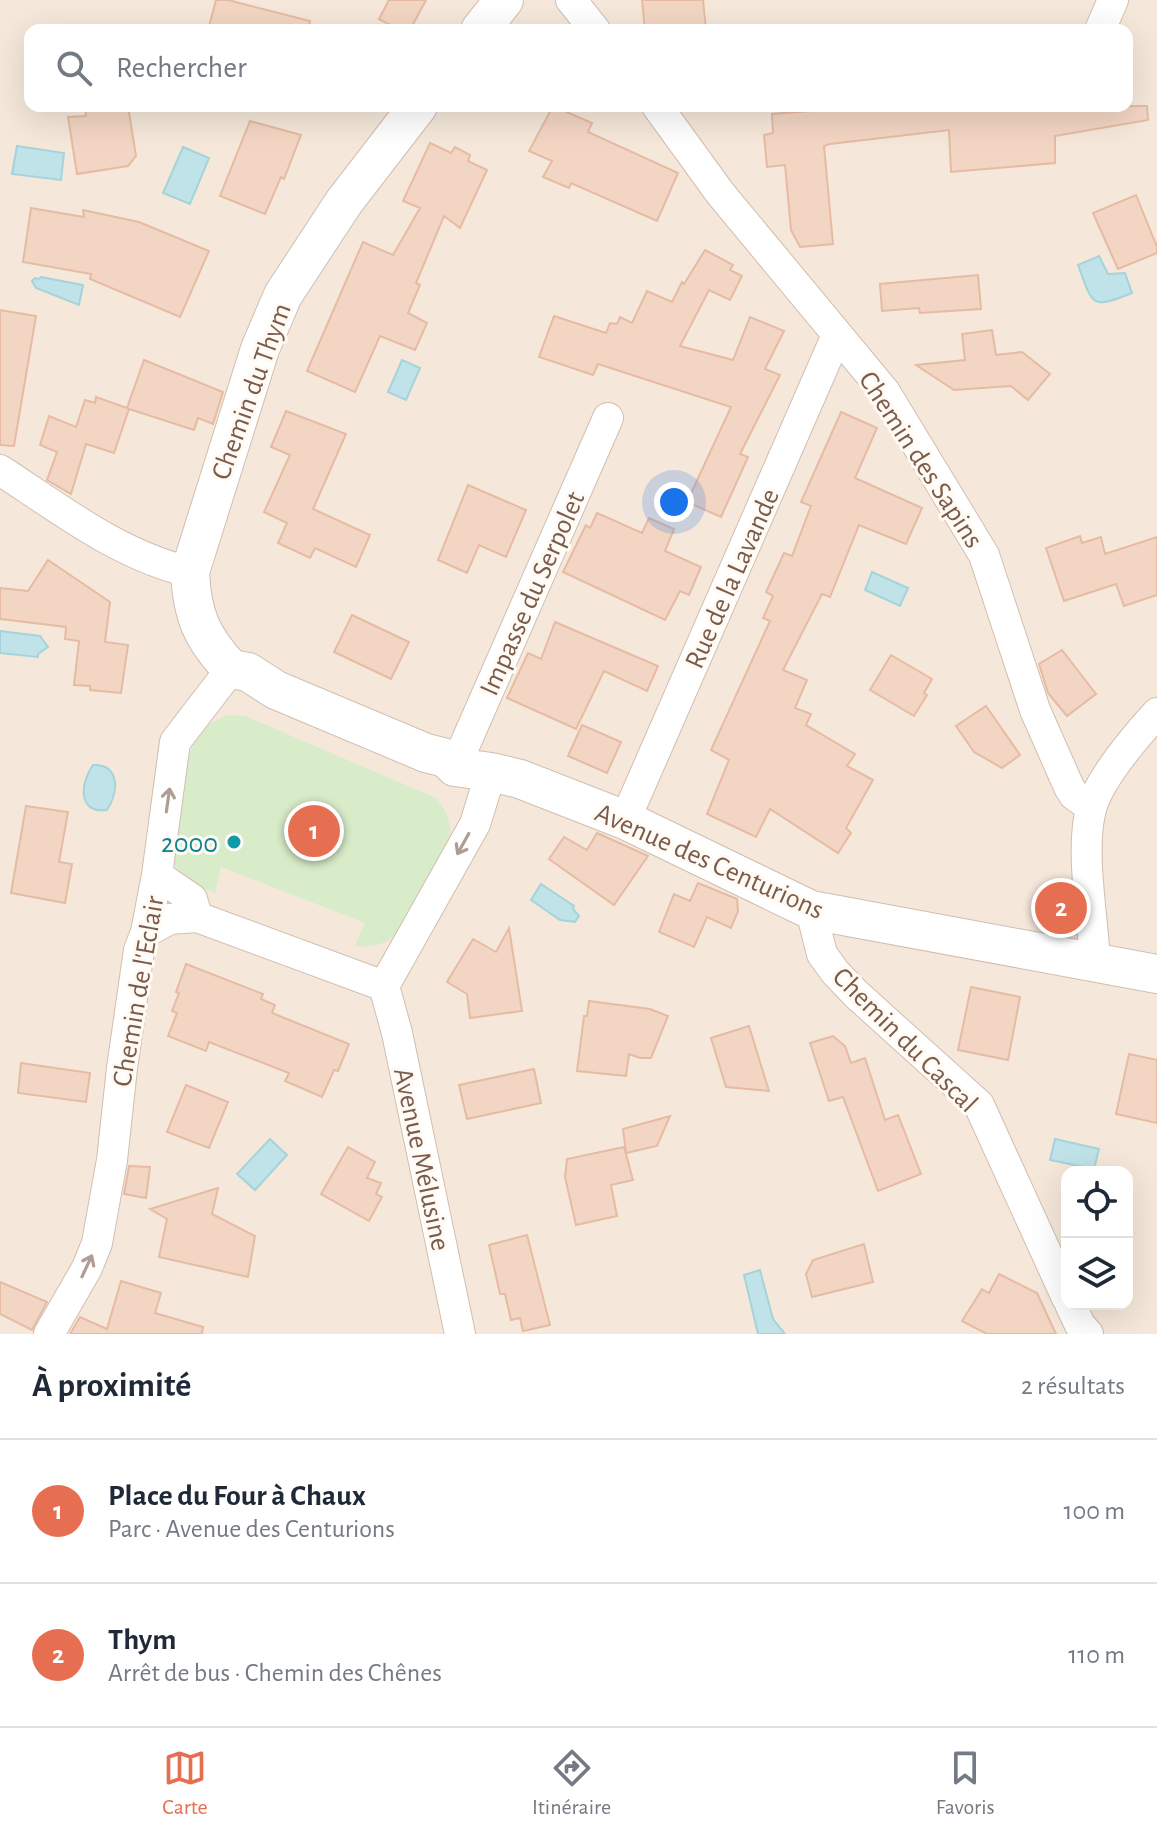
<!DOCTYPE html>
<html lang="fr">
<head>
<meta charset="utf-8">
<style>
	:root { --surface:#fff; --page:#f6f6f7; --text:#1f2937; --muted:#747a83; --line:#e0e1e3; --accent:#e76f51 }
	body { margin:0; font-family:"Alegreya Sans",sans-serif; background:var(--page); color:var(--text) }
	.controls { position:absolute; right:24px; bottom:24px; display:grid; overflow:hidden; border-radius:16px; box-shadow:0 8px 32px #0002 }
	.controls button { width:72px; height:72px; display:grid; place-items:center; padding:0; border:0; border-bottom:2px solid var(--line); background:var(--surface); color:var(--text); font:40px sans-serif }
	.you { position:absolute; left:674px; top:502px; width:28px; height:28px; margin:-20px; border:6px solid #fff; border-radius:50%; background:#1a73e8; box-shadow:0 0 0 12px #1a73e833 }
	.badge { display:grid; place-items:center; width:52px; height:52px; border-radius:50%; background:var(--accent); color:#fff; font-size:26px; font-weight:700 }
	.pin { position:absolute; translate:-50% -50%; border:4px solid #fff; box-shadow:0 2px 8px #0006 }
	.list { margin:0; padding:0; list-style:none }
	h2 { display:flex; justify-content:space-between; align-items:center; height:104px; margin:0; padding:0 32px; font-size:34px }
	h2 small { font-size:26px; font-weight:400; color:var(--muted) }
	.list li { display:grid; grid-template-columns:52px 1fr auto; gap:24px; align-items:center; box-sizing:border-box; height:144px; padding:0 32px; border-top:2px solid var(--line) }
	.list b { display:block; font-size:30px; white-space:nowrap }
	.list p { margin:0; font-size:26px; white-space:nowrap; color:var(--muted) }
	.list em { font-size:26px; font-style:normal; color:var(--muted) }
	.icon { flex:none; width:44px; height:44px; fill:none; stroke:currentColor; stroke-width:2; stroke-linecap:round; stroke-linejoin:round }
	.map { position:relative; flex:none; width:1157px; height:1334px; overflow:hidden }
	.search { position:absolute; background:var(--surface); box-shadow:0 8px 32px #0002; left:24px; right:24px; top:24px; height:88px; display:flex; align-items:center; gap:20px; box-sizing:border-box; padding:0 28px; border-radius:16px; color:var(--muted); font-size:30px }
	.sheet { height:392px; background:var(--surface) }
	nav { display:flex; justify-content:space-around; align-items:center; box-sizing:border-box; height:112px; border-top:2px solid var(--line); background:var(--surface); font-size:22px; color:var(--muted) }
	nav a { display:grid; justify-items:center; gap:4px }
	nav .on { color:var(--accent) }
	.map>svg:first-child { display:block }
	.residential { fill:#f5e8da; fill-rule:evenodd }
	.green { fill:#d8ecc9 }
	.water { fill:#bfe3e8; stroke:#a5d3da; stroke-width:2 }
	.building { fill:#f3d5c3; stroke:#e6bba3; stroke-width:2 }
	.lines { fill:none; stroke-linecap:round; stroke-linejoin:round }
	.minor-casing { stroke:#d1beb0; stroke-width:32 }
	.tertiary-casing { stroke:#d1beb0; stroke-width:40 }
	.minor { stroke:#fff; stroke-width:30 }
	.tertiary { stroke:#fff; stroke-width:38 }
	.oneway { stroke:#af9d94 }
	.culture-dot { fill:#0f9aa8; stroke:#fffaf3; stroke-width:3 }
	.labels { text-anchor:middle; stroke-width:6; stroke-linejoin:round; paint-order:stroke }
	.street-label { font-size:28px; fill:#7a5c4d; stroke:#fffaf3 }
	.culture-label { font-size:28px; fill:#0d838f; stroke:#fffaf3; text-anchor:end }
</style>
</head>
<body>
<div class="map">
<svg width="1157" height="1334" viewBox="0 0 1157 1334">
	<rect width="100%" height="100%" fill="#fdf6ec"/>
	<!-- residential -->
	<path class="residential" d="M0,0H1157V1334H0ZM30,30H1127V106H30ZM1067,1172H1127V1304H1067Z"/>
	<!-- green -->
	<path class="green" d="M227,715L245,716L434,797C447,809 451,820 450,838L395,936C381,946 372,947 355,946L365,923L221,867L215,893L191,883L174,864L187,759L201,729Z"/>
	<!-- water -->
	<path class="water" d="M17,146L64,153L61,180L12,174Z
		M183,147L209,158L190,204L163,193Z
		M1099,256L1108,274L1125,273L1132,293C1090,310 1093,305 1078,265Z
		M41,277L83,285L79,305L36,288L32,281L35,278L39,279Z
		M402,360L420,368L406,400L388,392Z
		M872,572L908,588L900,606L865,590Z
		M0,631L40,636L48,647L38,654V657L0,653Z
		M93,765C120,764 119,792 107,810C76,814 81,781 93,765Z
		M541,884L574,906L573,909L579,916L575,922L560,920L531,900Z
		M270,1139L287,1155L255,1190L237,1174Z
		M1055,1139L1099,1149L1094,1169L1050,1160Z
		M760,1270L773,1319L785,1334H758L744,1275Z"/>
	<!-- building -->
	<path class="building" d="M216,0H228L310,21L309,30H208Z
		M389,0H426L410,30H399L379,19Z
		M642,0H703L706,30H645Z
		M85,106H128L136,156L128,166L77,174L68,117L86,116Z
		M553,106L592,123L588,132L678,173L657,221L571,183L569,188L543,177L552,161L529,151Z
		M873,106H1147L1148,120L1055,136V163L951,172L949,130L830,144L824,146L833,244L800,247L791,230L785,165L767,167L764,135L773,133L772,114Z
		M250,121L301,135L284,179L281,177L265,214L220,196Z
		M430,143L451,153L455,147L470,155L468,161L487,170L460,228L444,216L416,283L420,285L408,313L427,323L415,350L380,336L355,392L307,371L363,242L393,255L420,208L403,201Z
		M1136,195L1157,247V253L1118,269L1093,213Z
		M31,208L84,217L83,210L139,222L209,251L180,317L90,279L91,274L23,262Z
		M705,250L733,265L730,270L742,276L730,300L709,290L680,346L733,360L750,317L784,331L765,369L780,375L740,454L748,457L721,517L687,502L731,407L598,364L593,375L539,357L554,316L606,333L610,323L617,324L620,317L632,323L647,291L672,302L682,282L684,284Z
		M978,275L981,309L920,313L919,308L882,311L880,284Z
		M0,310L36,316L14,446L0,445Z
		M992,330L996,355L1022,352L1050,374L1028,400L1011,386L954,390L916,365L965,360L962,334Z
		M144,360L223,392L213,424L198,418L194,430L129,409L114,453L86,444L71,494L47,480L57,452L40,445L49,416L76,427L85,400L95,403L96,397L127,408Z
		M286,411L346,434L313,509L370,535L356,567L315,548L310,558L278,543L287,523L264,512L290,455L271,447Z
		M841,412L877,428L855,478L922,508L906,544L859,525L830,597L822,594L783,670L807,680L795,708L811,714L806,725L855,754L847,766L873,780L846,828L851,833L838,853L770,809L756,837L707,814L729,760L711,750L770,621L763,618L773,596L766,592L784,553L792,556L811,506L801,502Z
		M468,485L526,510L506,557L479,545L467,573L438,560Z
		M597,513L642,533L649,518L674,529L665,551L701,567L689,595L680,591L665,620L563,572L586,525L590,528Z
		M1080,536L1082,543L1101,537L1105,554L1157,537V595L1124,606L1116,584L1064,601L1046,548Z
		M48,560L110,602L105,642L128,645L121,693L90,690V686L74,685L79,641L65,639L66,627L0,619V588L28,591Z
		M352,615L409,642L391,679L334,652Z
		M555,622L658,666L647,691L604,671L576,729L507,698L528,653L541,659Z
		M1062,650L1096,694L1067,716L1048,693L1039,664Z
		M891,655L932,679L924,693L927,695L914,716L870,690Z
		M986,706L1020,755L1002,768L974,752L956,726Z
		M582,725L621,742L607,773L568,756Z
		M26,806L68,812L59,862L72,864L65,903L11,893Z
		M597,833L648,856L614,905L549,859L564,837L587,850Z
		M698,883L737,899L738,911L731,928L707,917L694,947L659,932L674,894L690,901Z
		M509,928L522,1011L470,1018L467,994L447,982L473,939L496,952Z
		M186,964L263,994L261,999L275,1005L272,1013L349,1044L338,1071L334,1070L322,1097L285,1081L289,1073L209,1042L206,1051L168,1036L177,1013L172,1011L179,993L176,992Z
		M971,987L1020,997L1008,1060L958,1050Z
		M589,1001L650,1009L668,1016L651,1058H640L629,1054L626,1076L577,1071L584,1016H587Z
		M749,1026L760,1062L769,1091L726,1087L711,1038Z
		M833,1036L845,1046L851,1063L865,1058L885,1120L898,1115L921,1174L878,1191L843,1097L829,1101L810,1043Z
		M1129,1054L1157,1060V1123L1116,1114Z
		M21,1063L90,1073L86,1102L18,1093Z
		M534,1069L541,1103L467,1119L459,1085Z
		M186,1085L228,1102L209,1148L167,1132Z
		M670,1116L657,1146L626,1153L623,1129Z
		M348,1147L375,1162L367,1178L381,1183L376,1194L382,1197L369,1221L321,1194Z
		M624,1147L633,1180L611,1185L617,1216L576,1225L565,1177L567,1159Z
		M129,1166L150,1167L146,1198L124,1194Z
		M218,1188L212,1214L255,1236L248,1277L159,1257L167,1219L150,1209Z
		M527,1235L550,1325L523,1331L520,1318L511,1320L505,1294H500L489,1245Z
		M864,1244L873,1282L812,1297L806,1274L813,1260Z
		M999,1274L1037,1293L1056,1334H987L962,1321L982,1289L989,1293Z
		M121,1281L161,1293L155,1313L203,1327L202,1334H70L80,1317L107,1329Z
		M0,1282L47,1302L32,1330L0,1314Z"/>
	<g class="lines">
		<defs>
			<path id="minor" d="M571,0L595,30
				M1100,30L1113,0
				M657,106L720,193L885,392L984,555L1035,710L1069,787L1074,795L1091,807
				M0,470C60,509 120,556 190,572
				M455,767L608,418
				M625,820L837,335
				M157,875L192,899L197,917
				M811,910L822,954L835,972L856,994L979,1105L1067,1298
				M146,932L170,919L197,917L384,986
				M1095,962C1093,917 1080,851 1091,809C1099,779 1137,735 1157,713
				M384,986L397,1033L460,1334
				M384,986L475,824L491,772
				M1070,1304L1080,1325L1088,1334
				M49,1334L87,1268L97,1243L112,1160L122,1068L139,950L146,932L157,875L175,742L231,669"/>
			<path id="tertiary" d="M480,30L504,0
				M231,669L248,672L276,690L426,753L446,758L455,767L491,772L520,779L625,820L811,910L1157,974
				M231,669C202,638 192,616 190,572L260,349L283,295L344,202L418,106"/>
		</defs>
		<!-- minor casing -->
		<use href="#minor" class="minor-casing"/>
		<!-- tertiary casing -->
		<use href="#tertiary" class="tertiary-casing"/>
		<!-- minor -->
		<use href="#minor" class="minor"/>
		<!-- tertiary -->
		<use href="#tertiary" class="tertiary"/>
	</g>
	<!-- one-way arrows -->
	<defs><path id="oneway-shaft" d="M-6 0H5M1.5-3L5.5 0L1.5 3" fill="none" stroke-width="1.6" stroke-linecap="round" stroke-linejoin="round" transform="scale(2)"/></defs>
	<g class="oneway">
		<use href="#oneway-shaft" transform="translate(168 800) rotate(-82)"/>
		<use href="#oneway-shaft" transform="translate(463 844) rotate(119)"/>
		<use href="#oneway-shaft" transform="translate(87 1266) rotate(-65)"/>
	</g>
	<!-- markers -->
	<circle class="culture-dot" cx="234" cy="842" r="8"/>
	<g class="labels">
		<!-- street labels -->
		<g class="street-label">
			<text transform="translate(250 391) rotate(-70)" y="10">Chemin du Thym</text>
			<text transform="translate(922 459) rotate(57)" y="10">Chemin des Sapins</text>
			<text transform="translate(731 578) rotate(-66)" y="10">Rue de la Lavande</text>
			<text transform="translate(531 593) rotate(-66)" y="10">Impasse du Serpolet</text>
			<text transform="translate(710 860) rotate(24)" y="10">Avenue des Centurions</text>
			<text transform="translate(137 991) rotate(-80)" y="10">Chemin de l'Eclair</text>
			<text transform="translate(906 1039) rotate(45)" y="10">Chemin du Cascal</text>
			<text transform="translate(423 1159) rotate(78)" y="10">Avenue Mélusine</text>
		</g>
		<!-- culture labels -->
		<g class="culture-label">
			<text x="218" y="852">2000</text>
		</g>
	</g>
</svg>
<div class="controls">
<button><svg class="icon" aria-label="locate" viewBox="0 0 24 24"><circle cx="12" cy="12" r="6"/><path d="M12 2v4M12 18v4M2 12h4M18 12h4"/></svg></button>
<button><svg class="icon" aria-label="layers" viewBox="0 0 24 24"><path d="M12 4l9 5-9 5-9-5zM3 14l9 5 9-5"/></svg></button>
</div>
<div class="you"></div>
<div class="pin badge" style="left:314px;top:831px">1</div>
<div class="pin badge" style="left:1061px;top:908px">2</div>
<div class="search"><svg class="icon" aria-label="search" viewBox="0 0 24 24"><circle cx="10" cy="10" r="6"/><path d="M15 15l6 6"/></svg>Rechercher</div>
</div>
<section class="sheet">
<h2>À proximité<small>2 résultats</small></h2>
<ul class="list">
<li><span class="badge">1</span><div><b>Place du Four à Chaux</b><p>Parc · Avenue des Centurions</p></div><em>100 m</em></li>
<li><span class="badge">2</span><div><b>Thym</b><p>Arrêt de bus · Chemin des Chênes</p></div><em>110 m</em></li>
</ul>
</section>
<nav>
<a class="on"><svg class="icon" aria-label="map" viewBox="0 0 24 24"><path d="M3 6l6-2 6 2 6-2v14l-6 2-6-2-6 2zM9 4v14M15 6v14"/></svg>Carte</a>
<a><svg class="icon" aria-label="directions" viewBox="0 0 24 24"><path d="M12 3l9 9-9 9-9-9zM9 14v-3h6M13 9l2 2-2 2"/></svg>Itinéraire</a>
<a><svg class="icon" aria-label="saved" viewBox="0 0 24 24"><path d="M7 4h10v16l-5-4-5 4z"/></svg>Favoris</a>
</nav>
</body>
</html>
